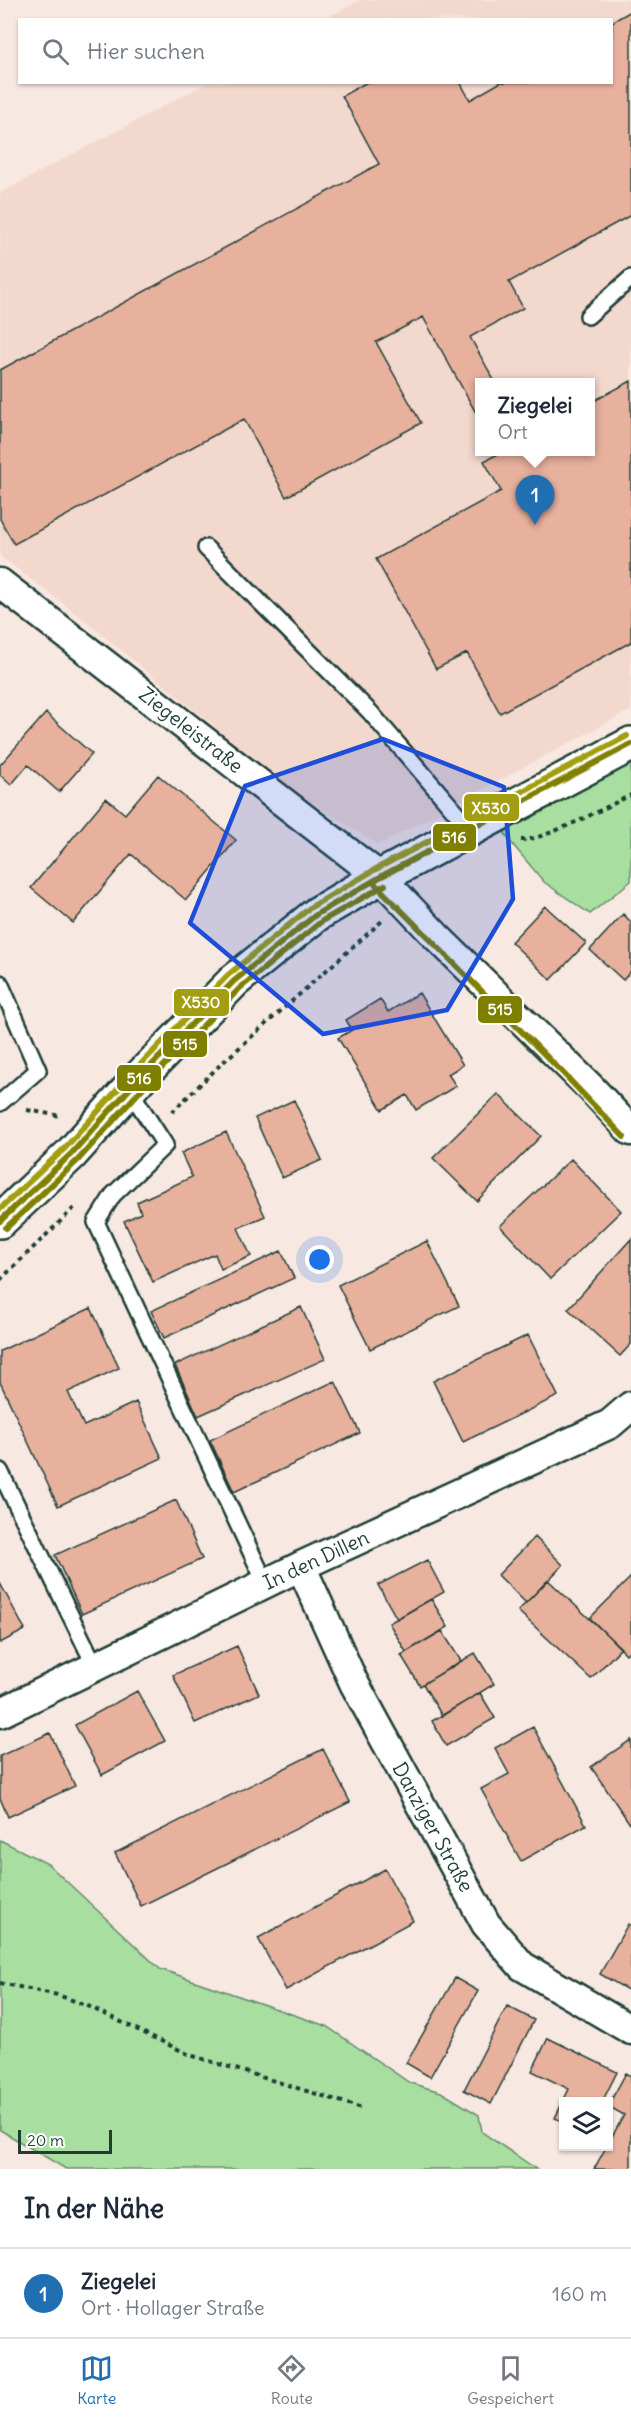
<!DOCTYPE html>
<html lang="de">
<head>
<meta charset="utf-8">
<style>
	:root { --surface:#fff; --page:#f2f2f3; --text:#1f2937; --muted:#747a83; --line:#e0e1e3; --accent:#1f6fb2 }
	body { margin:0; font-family:Delius,sans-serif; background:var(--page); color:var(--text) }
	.controls { position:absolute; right:18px; bottom:18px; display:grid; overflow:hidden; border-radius:0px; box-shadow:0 2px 4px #0004 }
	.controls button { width:54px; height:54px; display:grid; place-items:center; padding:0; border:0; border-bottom:2px solid var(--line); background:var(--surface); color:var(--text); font:30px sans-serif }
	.scale { position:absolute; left:18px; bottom:15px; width:94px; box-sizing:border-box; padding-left:6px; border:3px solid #1f3d34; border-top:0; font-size:16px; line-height:21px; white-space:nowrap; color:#1f3d34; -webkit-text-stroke:4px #fff; paint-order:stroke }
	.you { position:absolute; left:320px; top:1260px; width:21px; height:21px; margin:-15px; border:4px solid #fff; border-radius:50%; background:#1a73e8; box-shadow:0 0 0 9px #1a73e833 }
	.badge { display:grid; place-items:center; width:39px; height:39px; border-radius:50%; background:var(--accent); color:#fff; font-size:20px; font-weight:700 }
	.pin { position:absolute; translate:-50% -50px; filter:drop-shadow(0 2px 3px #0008) }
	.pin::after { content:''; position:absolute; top:32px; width:21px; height:18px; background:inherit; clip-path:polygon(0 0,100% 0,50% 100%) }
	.popup { position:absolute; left:475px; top:378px; width:120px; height:78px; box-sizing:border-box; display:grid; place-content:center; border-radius:0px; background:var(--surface); filter:drop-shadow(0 2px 4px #0005); font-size:20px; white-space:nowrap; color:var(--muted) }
	.popup b { font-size:22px; color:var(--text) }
	.popup::after { content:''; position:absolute; left:50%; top:100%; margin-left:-12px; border:12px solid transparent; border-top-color:var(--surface) }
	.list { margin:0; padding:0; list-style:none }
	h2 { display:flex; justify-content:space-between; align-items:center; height:78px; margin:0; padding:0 24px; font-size:26px }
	h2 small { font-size:20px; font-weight:400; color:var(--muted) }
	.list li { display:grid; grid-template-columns:39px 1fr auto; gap:18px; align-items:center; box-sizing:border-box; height:90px; padding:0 24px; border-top:2px solid var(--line) }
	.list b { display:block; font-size:22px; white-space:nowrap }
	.list p { margin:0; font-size:20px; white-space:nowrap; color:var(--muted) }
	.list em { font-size:20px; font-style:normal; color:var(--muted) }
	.icon { flex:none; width:33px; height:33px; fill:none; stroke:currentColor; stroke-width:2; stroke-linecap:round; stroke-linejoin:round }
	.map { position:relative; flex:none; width:631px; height:2169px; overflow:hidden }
	.search { position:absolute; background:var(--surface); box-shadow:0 2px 4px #0004; left:18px; right:18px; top:18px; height:66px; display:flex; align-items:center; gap:15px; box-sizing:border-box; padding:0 21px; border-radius:0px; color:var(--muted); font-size:22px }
	.sheet { height:168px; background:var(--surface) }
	nav { display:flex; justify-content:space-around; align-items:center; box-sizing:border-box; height:84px; border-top:2px solid var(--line); background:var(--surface); font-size:16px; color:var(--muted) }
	nav a { display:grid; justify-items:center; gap:3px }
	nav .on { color:var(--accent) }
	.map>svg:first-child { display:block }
	.built { fill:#f3d8ce; fill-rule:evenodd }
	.green { fill:#a9dea1; stroke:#648e6a; stroke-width:1.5 }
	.building { fill:#e8b19e; stroke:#1f3d34; stroke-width:1.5 }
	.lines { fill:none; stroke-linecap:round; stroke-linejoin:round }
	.service-casing { stroke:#1f3d34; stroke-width:20 }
	.minor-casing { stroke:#1f3d34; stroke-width:33 }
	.secondary-casing { stroke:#1f3d34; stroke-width:38 }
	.path { stroke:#1f3d34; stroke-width:4; stroke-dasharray:4.5 4.5; stroke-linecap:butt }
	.service { stroke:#fff; stroke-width:15 }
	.minor { stroke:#fff; stroke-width:28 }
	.secondary { stroke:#fff; stroke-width:33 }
	.bus-1-casing { stroke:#fff; stroke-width:10 }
	.bus-2-casing { stroke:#fff; stroke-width:10 }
	.bus-3-casing { stroke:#fff; stroke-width:10 }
	.bus-1 { stroke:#808000; stroke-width:6 }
	.bus-2 { stroke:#808000; stroke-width:6 }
	.bus-3 { stroke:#a39e11; stroke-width:6 }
	.marked { fill:#1d4ed8; fill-opacity:0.2; stroke:#1d4ed8; stroke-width:4.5; stroke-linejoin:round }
	.labels { text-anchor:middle; stroke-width:5; stroke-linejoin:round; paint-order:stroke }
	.street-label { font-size:20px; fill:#1f3d34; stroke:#fff }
	.line-badge { stroke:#fff; stroke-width:2 }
	.badge-label { font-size:16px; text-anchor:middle; font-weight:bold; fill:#fff }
</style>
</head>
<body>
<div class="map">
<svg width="631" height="2169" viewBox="0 0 631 2169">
	<rect width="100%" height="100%" fill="#f8e8e2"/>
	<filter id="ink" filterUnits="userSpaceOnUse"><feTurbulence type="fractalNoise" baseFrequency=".0167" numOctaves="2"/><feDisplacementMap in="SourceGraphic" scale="12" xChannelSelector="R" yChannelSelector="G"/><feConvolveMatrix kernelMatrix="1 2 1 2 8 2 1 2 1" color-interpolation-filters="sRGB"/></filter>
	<g filter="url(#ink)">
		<!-- built -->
		<path class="built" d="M361,0H631V710L378,845L295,792L69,608L0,556V193L207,83L612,82V20L324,19ZM480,382H590V452H480Z"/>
		<!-- green -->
		<path class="green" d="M631,744V881L590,914L544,882L509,840L495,817Z
			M0,1840L48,1864L160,1969L326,2026L410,2083L441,2092L479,2115L482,2132L536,2169H66L0,2130Z"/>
		<!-- building -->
		<path class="building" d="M631,11V215L509,282L523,308L470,337L495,382H480V420L423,317L376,342L421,423L286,497L244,419L14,544L0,519V370L379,164L342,96L367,82H460L470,100L501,82H612V22Z
			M631,381V642L500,713L467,653L436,669L376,559L501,491L484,461L502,452H590V403Z
			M46,713L92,754L59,792L28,765L11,785L0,775V765Z
			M158,775L236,840L186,900L131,854L73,923L31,888L106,798L125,814Z
			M545,906L586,943L551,980L511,942Z
			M623,914L631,922V971L623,980L590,950Z
			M419,993L463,1065L448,1074L456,1086L416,1110L407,1095L382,1110L338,1038L352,1030L346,1020L380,999L388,1012Z
			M498,1094L541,1136L477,1201L433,1158Z
			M294,1100L322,1160L282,1178L255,1118Z
			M226,1132L265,1216L238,1228L251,1256L221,1269L215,1254L153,1282L124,1221L141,1213L137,1202L192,1177L181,1153Z
			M571,1159L621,1211L550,1279L500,1226Z
			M631,1239V1344L620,1356L568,1309Z
			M427,1241L459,1306L370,1349L338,1285Z
			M281,1251L294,1278L164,1338L151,1311Z
			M301,1307L325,1359L198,1416L175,1365Z
			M91,1308L119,1368L68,1392L84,1426L136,1402L162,1458L58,1506L0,1382V1351Z
			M528,1335L558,1396L463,1442L433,1381Z
			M335,1381L360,1433L234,1492L210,1440Z
			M176,1500L202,1559L82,1614L55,1555Z
			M535,1537L563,1565L526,1603L498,1575Z
			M427,1560L444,1592L397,1619L378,1585Z
			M631,1577V1649L626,1654L590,1618Z
			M548,1580L621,1648L591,1679L518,1611Z
			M0,1583L25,1630L0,1643Z
			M431,1599L448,1627L406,1652L389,1623Z
			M442,1631L461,1661L420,1686L401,1655Z
			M237,1646L259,1694L195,1723L173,1675Z
			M475,1653L494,1684L442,1716L423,1684Z
			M137,1691L165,1741L102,1775L75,1725Z
			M480,1693L495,1718L446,1746L432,1721Z
			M533,1727L586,1825L521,1861L481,1789L509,1774L495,1748Z
			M50,1733L75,1786L8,1817L0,1798V1756Z
			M631,1740V1824H630L591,1767Z
			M323,1749L350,1802L141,1906L115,1853Z
			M385,1869L413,1921L286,1990L258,1938Z
			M628,1924L631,1926V1992L600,1974Z
			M455,1978L478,1991L430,2077L406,2063Z
			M507,2006L534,2020L491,2104L464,2090Z
			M548,2038L617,2072L602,2102H564V2122L555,2118L569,2089L532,2071Z
			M626,2073L631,2076V2169H594L624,2115L608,2106Z"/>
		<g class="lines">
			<defs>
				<path id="service" d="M588,316L631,278
					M206,548L370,712L471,830
					M0,983L38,1070L0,1103
					M129,1089L165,1145L113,1195L96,1222L266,1584
					M0,1471L96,1668"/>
				<path id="minor" d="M0,583L380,877L437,937L591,1088L631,1131
					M301,1566L354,1683L486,1924L522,1966L631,2030
					M0,1713L301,1566L610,1424L631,1406"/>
				<path id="secondary" d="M0,1221L71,1154L142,1075L234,981L317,914L380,877L631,744"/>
			</defs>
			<!-- service casing -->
			<use href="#service" class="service-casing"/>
			<!-- minor casing -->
			<use href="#minor" class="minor-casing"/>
			<!-- secondary casing -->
			<use href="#secondary" class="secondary-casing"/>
			<!-- path -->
			<path class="path" d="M521,840C543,841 608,806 631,795
				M27,1110L61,1116
				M172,1112L221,1064L382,921
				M0,1280L77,1205
				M0,1983L58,1995L88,2006L190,2055L362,2108"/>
			<!-- service -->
			<use href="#service" class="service"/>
			<!-- minor -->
			<use href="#minor" class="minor"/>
			<!-- secondary -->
			<use href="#secondary" class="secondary"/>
			<defs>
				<path id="bus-1" d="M0,1221L71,1154L142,1075L234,981L317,914L380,877L631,744"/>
				<path id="bus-2" d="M374,883L563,1073L624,1137
					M6,1228L78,1160L149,1081L240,988L322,921L385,885"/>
				<path id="bus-3" d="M0,1209L65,1148L136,1069L228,975L311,907L376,869L627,736"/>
			</defs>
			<!-- bus-1 casing -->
			<use href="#bus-1" class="bus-1-casing"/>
			<!-- bus-2 casing -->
			<use href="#bus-2" class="bus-2-casing"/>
			<!-- bus-3 casing -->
			<use href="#bus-3" class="bus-3-casing"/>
			<!-- bus-1 -->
			<use href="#bus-1" class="bus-1"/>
			<!-- bus-2 -->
			<use href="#bus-2" class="bus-2"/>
			<!-- bus-3 -->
			<use href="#bus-3" class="bus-3"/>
		</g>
	</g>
	<!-- marked area -->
	<path class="marked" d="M383,739L504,787L513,899L447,1010L323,1034L190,923L245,786Z"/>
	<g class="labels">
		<!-- street labels -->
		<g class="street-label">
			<text transform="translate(191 730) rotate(38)" y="7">Ziegeleistraße</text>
			<text transform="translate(316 1560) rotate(-25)" y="7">In den Dillen</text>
			<text transform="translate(433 1827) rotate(61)" y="7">Danziger Straße</text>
		</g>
	</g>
	<g class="line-badge">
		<rect x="463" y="793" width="57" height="29" rx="6" fill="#a39e11"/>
		<rect x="432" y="823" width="45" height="29" rx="6" fill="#808000"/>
		<rect x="173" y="988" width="57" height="29" rx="6" fill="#a39e11"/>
		<rect x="477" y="995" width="46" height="29" rx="6" fill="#808000"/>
		<rect x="162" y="1030" width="46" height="28" rx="6" fill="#808000"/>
		<rect x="116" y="1064" width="46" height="28" rx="6" fill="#808000"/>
	</g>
	<g class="badge-label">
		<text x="491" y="814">X530</text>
		<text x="454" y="843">516</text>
		<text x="201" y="1008">X530</text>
		<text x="500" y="1015">515</text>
		<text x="185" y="1050">515</text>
		<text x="139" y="1084">516</text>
	</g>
</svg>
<div class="controls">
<button><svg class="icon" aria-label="layers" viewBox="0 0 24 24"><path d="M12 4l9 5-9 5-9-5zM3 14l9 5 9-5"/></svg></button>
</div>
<div class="scale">20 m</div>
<div class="you"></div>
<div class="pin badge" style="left:535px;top:525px">1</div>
<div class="popup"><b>Ziegelei</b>Ort</div>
<div class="search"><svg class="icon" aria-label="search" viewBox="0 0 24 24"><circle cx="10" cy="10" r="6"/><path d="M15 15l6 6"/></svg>Hier suchen</div>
</div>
<section class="sheet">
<h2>In der Nähe<small></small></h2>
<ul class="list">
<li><span class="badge">1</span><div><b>Ziegelei</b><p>Ort · Hollager Straße</p></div><em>160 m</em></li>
</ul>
</section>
<nav>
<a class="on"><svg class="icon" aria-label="map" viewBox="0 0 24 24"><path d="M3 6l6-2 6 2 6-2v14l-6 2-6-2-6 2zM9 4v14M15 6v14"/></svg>Karte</a>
<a><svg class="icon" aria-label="directions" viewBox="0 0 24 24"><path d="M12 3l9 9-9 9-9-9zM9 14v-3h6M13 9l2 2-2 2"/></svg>Route</a>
<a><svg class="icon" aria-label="saved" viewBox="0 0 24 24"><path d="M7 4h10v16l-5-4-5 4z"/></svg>Gespeichert</a>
</nav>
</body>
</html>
